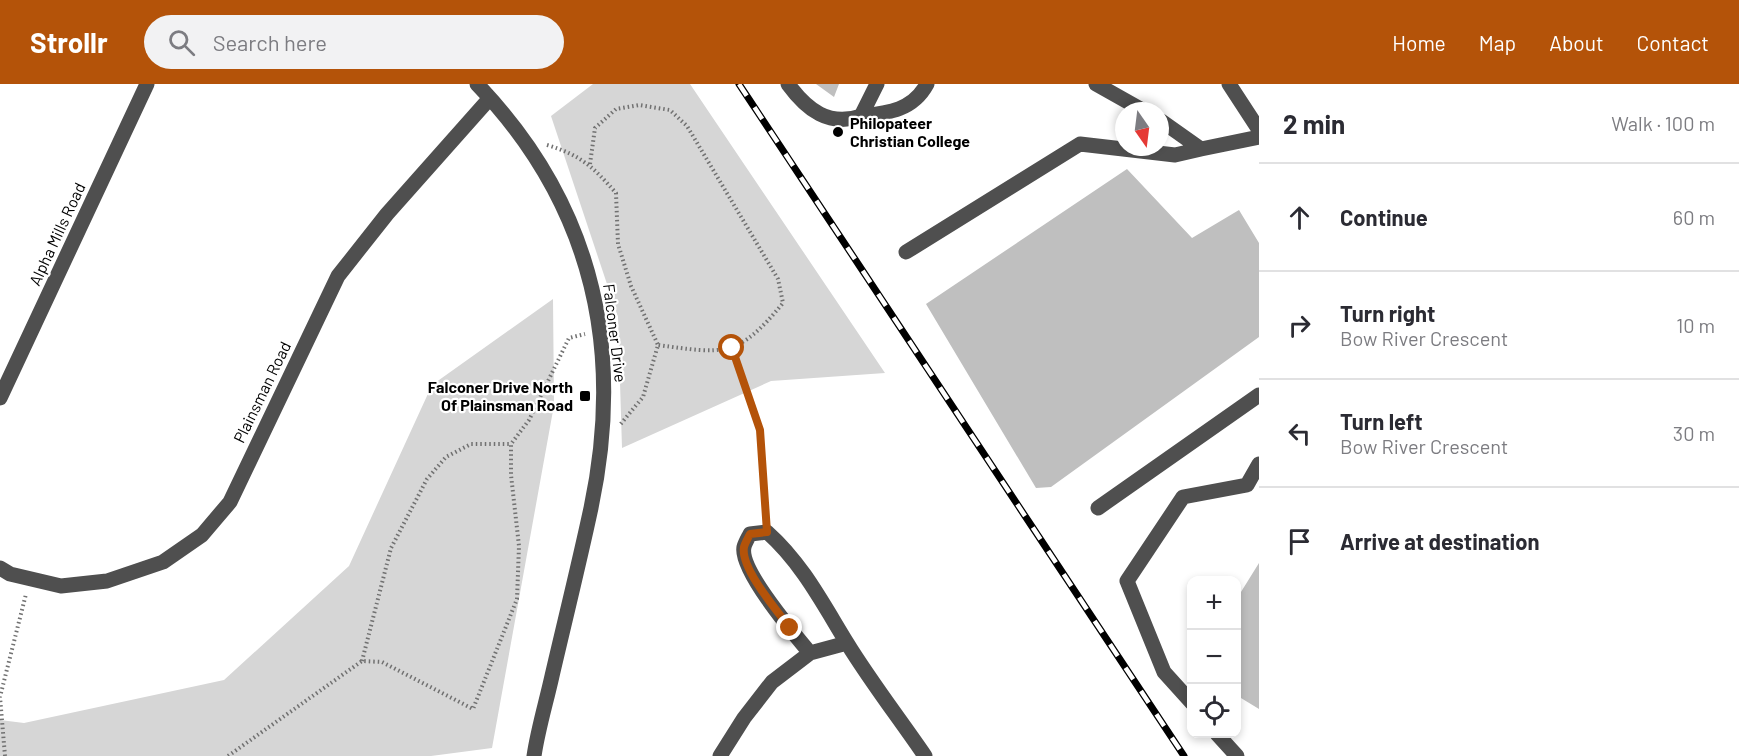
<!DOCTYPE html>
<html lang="en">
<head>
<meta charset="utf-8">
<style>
	:root { --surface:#fff; --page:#f2f2f3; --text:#2b2b33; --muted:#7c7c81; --line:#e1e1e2; --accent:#b45309 }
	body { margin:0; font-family:Barlow,sans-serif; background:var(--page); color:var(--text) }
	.controls { position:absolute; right:18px; bottom:18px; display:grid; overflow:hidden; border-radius:12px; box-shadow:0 3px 9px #0003 }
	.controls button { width:54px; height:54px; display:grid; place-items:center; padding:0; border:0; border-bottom:2px solid var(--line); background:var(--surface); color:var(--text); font:30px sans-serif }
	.compass { position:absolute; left:1115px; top:18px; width:54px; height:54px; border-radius:50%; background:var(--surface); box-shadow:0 3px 9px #0003; rotate:166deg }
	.stop { position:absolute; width:18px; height:18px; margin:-14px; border:4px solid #b45309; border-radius:50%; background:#fff }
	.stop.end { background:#b45309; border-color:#fff; box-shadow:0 2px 6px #0008 }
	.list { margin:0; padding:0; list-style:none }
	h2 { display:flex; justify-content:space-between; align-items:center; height:78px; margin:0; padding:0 24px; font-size:26px }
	h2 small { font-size:20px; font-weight:400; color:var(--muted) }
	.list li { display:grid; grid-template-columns:39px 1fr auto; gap:18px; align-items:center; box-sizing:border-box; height:108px; padding:0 24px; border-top:2px solid var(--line) }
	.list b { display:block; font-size:22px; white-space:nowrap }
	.list p { margin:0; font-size:20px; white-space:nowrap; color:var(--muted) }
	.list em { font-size:20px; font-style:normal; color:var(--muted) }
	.icon { flex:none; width:33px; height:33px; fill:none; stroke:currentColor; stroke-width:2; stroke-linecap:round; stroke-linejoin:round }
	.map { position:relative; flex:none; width:1259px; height:672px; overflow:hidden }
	header { display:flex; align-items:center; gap:36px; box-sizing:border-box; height:84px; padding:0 30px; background:var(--accent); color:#fff }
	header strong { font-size:28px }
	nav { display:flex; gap:33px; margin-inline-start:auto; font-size:21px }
	.search { width:420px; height:54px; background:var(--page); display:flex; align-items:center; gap:15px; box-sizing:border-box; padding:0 21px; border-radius:33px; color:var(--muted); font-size:22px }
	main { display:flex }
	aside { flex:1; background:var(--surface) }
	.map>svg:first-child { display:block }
	.green { fill:#d6d6d6 }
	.building { fill:#bfbfbf }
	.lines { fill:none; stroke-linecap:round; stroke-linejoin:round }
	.path { stroke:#717171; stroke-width:4; stroke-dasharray:1.5 3; stroke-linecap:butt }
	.minor { stroke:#4f4f4f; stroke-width:15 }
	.rail-casing { stroke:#000; stroke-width:7 }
	.rail { stroke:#fff; stroke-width:4.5; stroke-dasharray:14; stroke-linecap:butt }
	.route { stroke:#b45309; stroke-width:8 }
	.poi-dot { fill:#000; stroke:#fff; stroke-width:2 }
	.labels { text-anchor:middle; stroke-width:4.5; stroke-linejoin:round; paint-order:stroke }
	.poi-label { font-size:16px; font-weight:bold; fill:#000; stroke:#fff; text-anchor:start }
	.street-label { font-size:16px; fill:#000; stroke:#fff }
</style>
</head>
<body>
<header>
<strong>Strollr</strong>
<div class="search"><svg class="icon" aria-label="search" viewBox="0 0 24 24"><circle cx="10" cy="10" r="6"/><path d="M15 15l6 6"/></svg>Search here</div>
<nav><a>Home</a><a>Map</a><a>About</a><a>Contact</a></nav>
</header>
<main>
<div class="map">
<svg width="1259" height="672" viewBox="0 0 1259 672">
	<rect width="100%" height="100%" fill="#fff"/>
	<!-- green -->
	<path class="green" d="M593,0H690L885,289L771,297L622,364L618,233L551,32Z
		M553,215L554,321L492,664L431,672H0V636L24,639L224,596L349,482L432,301Z"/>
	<!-- building -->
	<path class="building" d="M816,0H839L834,13Z
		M1127,85L1192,154L1239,126L1259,159V253L1051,403L1036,404L926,220Z
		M1259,479V625L1236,611V516Z"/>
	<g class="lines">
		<!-- path -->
		<path class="path" d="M547,61C581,71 593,83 616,109L618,160L631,202L658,261L643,313L619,342
			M590,80L595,44L616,25L639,21L670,26L687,42L778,195L783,219C738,274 724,270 658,261
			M732,264L760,346L766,432
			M362,577L391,464L427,395L446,373L471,360H511
			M5,672L0,613L26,510
			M228,672L362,577L382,578L473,625L517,515L519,462L511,391V360L529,336L569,254L585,250"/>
		<!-- minor -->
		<path class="minor" d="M477,0C592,120 625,263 591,424C579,480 565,536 552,592C546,619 538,645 534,672
			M788,0C807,26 829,43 861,32L877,0
			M1096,0L1144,27
			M1229,0L1259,46
			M861,32C889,29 913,26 927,0
			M1160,36L1201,65L1259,53
			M906,168L1080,60L1175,71L1201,65
			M0,314L147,0
			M1098,424L1259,311
			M0,484L10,490L61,502L107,497L163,478L202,451L230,418L338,192L387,130L490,14
			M847,559L810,569C795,551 739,485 744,463C745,459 748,454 750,450L767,448C802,479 823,520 847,559C871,598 899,634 925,672
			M1192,619L1164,588L1127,497L1183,413L1247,401L1259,380
			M1217,650L1237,672
			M720,672L744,634L772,598L810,569"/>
		<defs>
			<path id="rail" d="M739,0L1184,672"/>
		</defs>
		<!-- rail casing -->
		<use href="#rail" class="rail-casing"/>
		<!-- rail -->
		<use href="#rail" class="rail"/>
	</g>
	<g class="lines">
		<!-- route -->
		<path class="route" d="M732,264L760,346L767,448L750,450C748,454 745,459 744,463C740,484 778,528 790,544"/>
	</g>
	<!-- markers -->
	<g class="poi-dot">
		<circle cx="838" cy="48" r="6"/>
		<rect x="579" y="306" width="12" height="12" rx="3"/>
	</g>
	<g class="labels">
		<!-- poi labels -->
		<g class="poi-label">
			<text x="850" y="45">Philopateer<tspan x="850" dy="18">Christian College</tspan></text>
			<text x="573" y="309" text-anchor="end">Falconer Drive North<tspan x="573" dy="18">Of Plainsman Road</tspan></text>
		</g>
		<!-- street labels -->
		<g class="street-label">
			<text transform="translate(57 150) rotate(-65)" y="6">Alpha Mills Road</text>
			<text transform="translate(615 249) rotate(83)" y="6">Falconer Drive</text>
			<text transform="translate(262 308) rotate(-64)" y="6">Plainsman Road</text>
		</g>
	</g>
</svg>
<div class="controls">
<button>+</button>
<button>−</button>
<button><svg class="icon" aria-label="locate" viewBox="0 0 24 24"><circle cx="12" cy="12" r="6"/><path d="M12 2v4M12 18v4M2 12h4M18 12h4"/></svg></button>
</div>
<svg class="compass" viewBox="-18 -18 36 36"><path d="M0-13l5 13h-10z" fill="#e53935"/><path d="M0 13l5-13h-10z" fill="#7c7c81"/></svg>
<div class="stop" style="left:732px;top:264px"></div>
<div class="stop end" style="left:790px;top:544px"></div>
</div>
<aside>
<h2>2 min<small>Walk · 100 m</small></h2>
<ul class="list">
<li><svg class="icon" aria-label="ahead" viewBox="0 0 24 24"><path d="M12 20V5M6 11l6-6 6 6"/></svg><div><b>Continue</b></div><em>60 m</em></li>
<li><svg class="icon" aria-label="right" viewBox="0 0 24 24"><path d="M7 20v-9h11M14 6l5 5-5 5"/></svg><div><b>Turn right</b><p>Bow River Crescent</p></div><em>10 m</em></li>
<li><svg class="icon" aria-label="left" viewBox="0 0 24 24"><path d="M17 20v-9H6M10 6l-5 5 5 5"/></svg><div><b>Turn left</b><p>Bow River Crescent</p></div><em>30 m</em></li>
<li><svg class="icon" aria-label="arrive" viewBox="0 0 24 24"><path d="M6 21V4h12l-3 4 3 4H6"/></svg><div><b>Arrive at destination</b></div></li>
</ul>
</aside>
</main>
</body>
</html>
